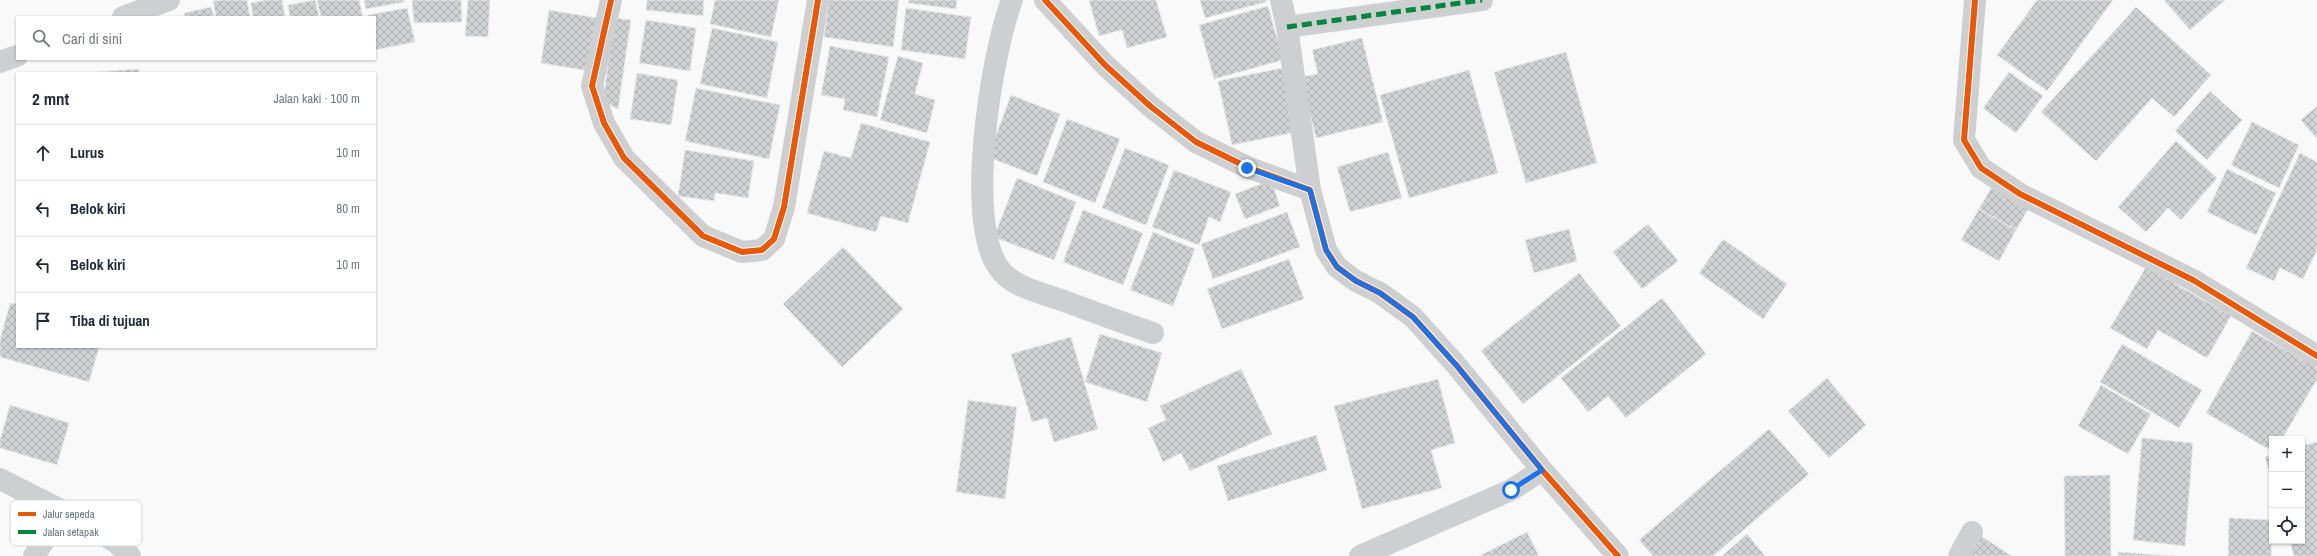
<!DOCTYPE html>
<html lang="id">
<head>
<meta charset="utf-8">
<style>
	:root { --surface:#fff; --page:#f2f2f3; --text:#1f2937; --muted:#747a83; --line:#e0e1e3 }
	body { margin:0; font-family:"Archivo Narrow",sans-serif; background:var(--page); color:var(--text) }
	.controls { position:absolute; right:12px; bottom:12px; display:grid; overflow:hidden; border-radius:0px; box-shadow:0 1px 3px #0004 }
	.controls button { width:36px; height:36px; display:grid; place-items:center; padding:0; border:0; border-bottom:1px solid var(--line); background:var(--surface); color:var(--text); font:20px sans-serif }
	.stop { position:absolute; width:12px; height:12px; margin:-9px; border:3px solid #1a73e8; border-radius:50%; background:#fff }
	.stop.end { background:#1a73e8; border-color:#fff; box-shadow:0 1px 4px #0008 }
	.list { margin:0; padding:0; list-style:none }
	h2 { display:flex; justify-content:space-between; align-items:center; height:52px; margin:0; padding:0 16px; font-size:17px }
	h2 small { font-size:13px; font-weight:400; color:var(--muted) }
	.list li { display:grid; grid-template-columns:26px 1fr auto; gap:12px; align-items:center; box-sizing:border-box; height:56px; padding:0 16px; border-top:1px solid var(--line) }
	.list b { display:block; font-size:15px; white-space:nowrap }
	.list em { font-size:13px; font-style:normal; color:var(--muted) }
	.icon { flex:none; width:22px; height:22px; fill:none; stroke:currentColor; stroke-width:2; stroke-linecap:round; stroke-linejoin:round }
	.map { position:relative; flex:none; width:2317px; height:556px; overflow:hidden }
	.search { position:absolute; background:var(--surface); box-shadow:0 1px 3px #0004; left:16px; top:16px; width:360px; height:44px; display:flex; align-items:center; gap:10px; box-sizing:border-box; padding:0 14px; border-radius:0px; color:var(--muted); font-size:15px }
	.panel { position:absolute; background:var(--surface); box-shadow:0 1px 3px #0004; left:16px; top:72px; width:360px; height:276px; border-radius:0px }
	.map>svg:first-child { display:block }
	.building { fill:url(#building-cross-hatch); stroke:#e8e8e8 }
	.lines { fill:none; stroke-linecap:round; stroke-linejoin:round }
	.minor { stroke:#cecfd0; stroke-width:22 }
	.quiet { stroke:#00873e; stroke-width:5; stroke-dasharray:10 5; stroke-linecap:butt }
	.cycleway-casing { stroke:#fff; stroke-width:8 }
	.cycleway { stroke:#e8590c; stroke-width:6 }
	.route { stroke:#1a73e8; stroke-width:5 }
	.key { fill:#fff; stroke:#d1d6da; stroke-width:1 }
	.key-label { font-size:11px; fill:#657683 }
</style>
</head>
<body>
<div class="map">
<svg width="2317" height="556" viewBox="0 0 2317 556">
	<defs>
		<pattern id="building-cross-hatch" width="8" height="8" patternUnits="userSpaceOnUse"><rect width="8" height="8" fill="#d0d2d3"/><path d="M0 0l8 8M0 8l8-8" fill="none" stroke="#acafb1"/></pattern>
	</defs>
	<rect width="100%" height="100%" fill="#f9f9f9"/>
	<!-- building -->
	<path class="building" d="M222,0H247L250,17H216L213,1Z
		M266,0H282L285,17H253L251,3Z
		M315,0L319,17H290L288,5Z
		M317,0H359L363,17H321Z
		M364,0H404V2L366,9Z
		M412,0H461L462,22L414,23Z
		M468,0H490L488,37L465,36Z
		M647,0H704L703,16L646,10Z
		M715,0H779L771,37L710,24Z
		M829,0H899L893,47L824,37Z
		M909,0H957L956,9L908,3Z
		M1089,0H1156L1167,37L1127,48L1122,30L1099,36Z
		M1200,0H1266V2L1205,18Z
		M2037,0H2113L2047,91L1997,55Z
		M2164,0H2225L2190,30Z
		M1268,6L1283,60L1214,79L1199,25Z
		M211,7L214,17H185L184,13Z
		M2136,7L2211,75L2174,117L2152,98L2096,161L2041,112Z
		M407,8L415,42L375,50V17H368V15Z
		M906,8L971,17L965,59L901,50Z
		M549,10L597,18L589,71L541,63Z
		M614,18L631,20L618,109L603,102Z
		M646,20L696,28L690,71L639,63Z
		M712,28L778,42L767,98L700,84Z
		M1362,38L1383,122L1316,138L1301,77L1318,74L1312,50Z
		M830,46L889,57L877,117L843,110L845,99L821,95Z
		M1566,52L1597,163L1526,183L1494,72Z
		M898,56L923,63L915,94L935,100L927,133L880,120Z
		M1282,68L1296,132L1232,145L1218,81Z
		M139,69V73L97,72Z
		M1469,70L1498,173L1409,198L1380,95Z
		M2009,72L2043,96L2016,133L1983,108Z
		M637,73L678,80L671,125L630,119Z
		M696,88L780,105L769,159L685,141Z
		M2210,91L2242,120L2207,160L2175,131Z
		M1011,95L1060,114L1037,176L988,157Z
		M2317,106V139L2301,120Z
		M1067,119L1120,139L1095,203L1043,182Z
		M2252,122L2299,145L2279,188L2231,165Z
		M861,123L930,142L908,223L881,216L876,232L807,213L824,151L851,158Z
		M2176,141L2217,178L2181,220L2168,208L2146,232L2118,207Z
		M1125,148L1169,165L1146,225L1102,208Z
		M685,150L754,161L748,198L715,193L714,201L678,196Z
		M1388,152L1402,198L1350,212L1337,167Z
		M2300,153L2317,162V250L2303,279L2280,268L2274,281L2246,268Z
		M2227,169L2276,193L2256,235L2207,212Z
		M1174,170L1231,192L1220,222L1209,217L1199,245L1152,227Z
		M1017,178L1076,202L1054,260L994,237Z
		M1271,180L1280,206L1245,219L1235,194Z
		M1993,185L2030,206L2016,230L1979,209Z
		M1979,209L2016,230L1999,261L1961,240Z
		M1083,210L1143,233L1123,285L1063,262Z
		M1287,212L1300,247L1213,279L1201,244Z
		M1648,224L1678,261L1642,289L1613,252Z
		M1569,229L1577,261L1534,273L1525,240Z
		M1153,232L1195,249L1173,306L1130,290Z
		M1723,239L1787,284L1763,319L1699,273Z
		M843,247L903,309L842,367L783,304Z
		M1289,259L1304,299L1222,329L1207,289Z
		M2146,267L2231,316L2207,358L2158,330L2147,349L2110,328Z
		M1579,273L1621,326L1523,404L1481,351Z
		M1662,298L1706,354L1626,418L1608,396L1588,412L1561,378Z
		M10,303L17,304V347H99L89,382L0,357V340Z
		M2252,331L2317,368V379L2282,439H2272V451L2206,413Z
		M1100,334L1162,353L1147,402L1085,382Z
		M1071,337L1098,429L1054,442L1047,418L1032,422L1011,354Z
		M2122,344L2202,390L2179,428L2100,382Z
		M1241,369L1272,434L1190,471L1181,453L1163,462L1148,428L1166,420L1160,406Z
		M1827,378L1866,425L1829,458L1788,411Z
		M1438,379L1455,443L1431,450L1442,488L1362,509L1334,406Z
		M2101,385L2151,414L2128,454L2078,426Z
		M968,400L1017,407L1005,499L956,492Z
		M10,405L69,423L57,465L0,448V440Z
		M1769,429L1809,474L1713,556H1653L1639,540Z
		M1316,435L1327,470L1228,501L1217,466Z
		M2142,438L2193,443L2185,546L2133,540Z
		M2317,442V556H2294L2290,541H2302V446Z
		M2272,455V482L2265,457Z
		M2110,475L2111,556H2065L2064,476Z
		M2229,518L2272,520L2271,556H2228Z
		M1527,532L1539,556H1479Z
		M1747,534L1765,556H1722Z
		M1981,536L2012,556H1968Z
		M2118,552L2175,556H2118Z"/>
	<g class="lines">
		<!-- minor -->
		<path class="minor" d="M611,0L592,86L604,123L624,158L703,236L742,252L762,250L774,239L784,207L818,0
			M1012,0C992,52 962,228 1002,272C1016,288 1045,294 1064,301C1094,312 1123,323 1153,333
			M1045,0L1105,65L1150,106L1196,142L1247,167L1310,190L1326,250L1337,267L1356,281L1380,293L1413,317L1457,366L1542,470L1618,556
			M1281,0L1287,27L1310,190
			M1975,0L1964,140L1981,168L2020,194L2193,280L2317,356
			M123,17L169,0
			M1287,27L1482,0
			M0,62L17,56
			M0,479L63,511L34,556
			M63,511L117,543L130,556
			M1360,556L1511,490L1542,470
			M1959,556L1972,532"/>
		<!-- quiet -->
		<path class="quiet" d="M1287,27L1482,0"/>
		<defs>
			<path id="cycleway" d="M611,0L592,86L604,123L624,158L703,236L742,252L762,250L774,239L784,207L818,0
				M1045,0L1105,65L1150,106L1196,142L1247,167L1310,190L1326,250L1337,267L1356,281L1380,293L1413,317L1457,366L1542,470L1618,556
				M1975,0L1964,140L1981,168L2020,194L2193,280L2317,356"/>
		</defs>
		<!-- cycleway casing -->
		<use href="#cycleway" class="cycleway-casing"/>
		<!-- cycleway -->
		<use href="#cycleway" class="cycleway"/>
	</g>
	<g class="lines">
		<!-- route -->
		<path class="route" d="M1247,168L1310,190L1326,250L1337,267L1356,281L1380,293L1413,317L1457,366L1542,470L1511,490"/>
	</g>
	<!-- legend -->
	<rect x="10" y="500" width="132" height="46" rx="6" class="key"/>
	<rect x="18" y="512" width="18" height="4" fill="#e8590c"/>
	<rect x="18" y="530" width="18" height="4" fill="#00873e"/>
	<g class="key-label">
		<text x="43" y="518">Jalur sepeda</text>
		<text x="43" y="536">Jalan setapak</text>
	</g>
</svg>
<div class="controls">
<button>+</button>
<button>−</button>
<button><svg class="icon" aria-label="locate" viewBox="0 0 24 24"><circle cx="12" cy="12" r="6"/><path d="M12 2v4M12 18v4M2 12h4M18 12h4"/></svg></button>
</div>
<div class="stop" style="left:1511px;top:490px"></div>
<div class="stop end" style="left:1247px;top:168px"></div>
<div class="search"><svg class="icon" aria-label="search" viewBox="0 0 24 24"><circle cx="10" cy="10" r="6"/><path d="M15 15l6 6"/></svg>Cari di sini</div>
<section class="panel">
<h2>2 mnt<small>Jalan kaki · 100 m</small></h2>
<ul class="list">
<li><svg class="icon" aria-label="ahead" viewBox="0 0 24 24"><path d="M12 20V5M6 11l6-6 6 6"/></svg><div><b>Lurus</b></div><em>10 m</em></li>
<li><svg class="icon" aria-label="left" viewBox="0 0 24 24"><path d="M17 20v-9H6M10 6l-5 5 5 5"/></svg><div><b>Belok kiri</b></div><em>80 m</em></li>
<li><svg class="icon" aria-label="left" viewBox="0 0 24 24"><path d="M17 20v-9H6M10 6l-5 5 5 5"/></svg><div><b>Belok kiri</b></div><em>10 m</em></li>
<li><svg class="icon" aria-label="arrive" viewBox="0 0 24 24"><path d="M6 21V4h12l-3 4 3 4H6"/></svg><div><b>Tiba di tujuan</b></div></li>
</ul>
</section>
</div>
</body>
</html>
